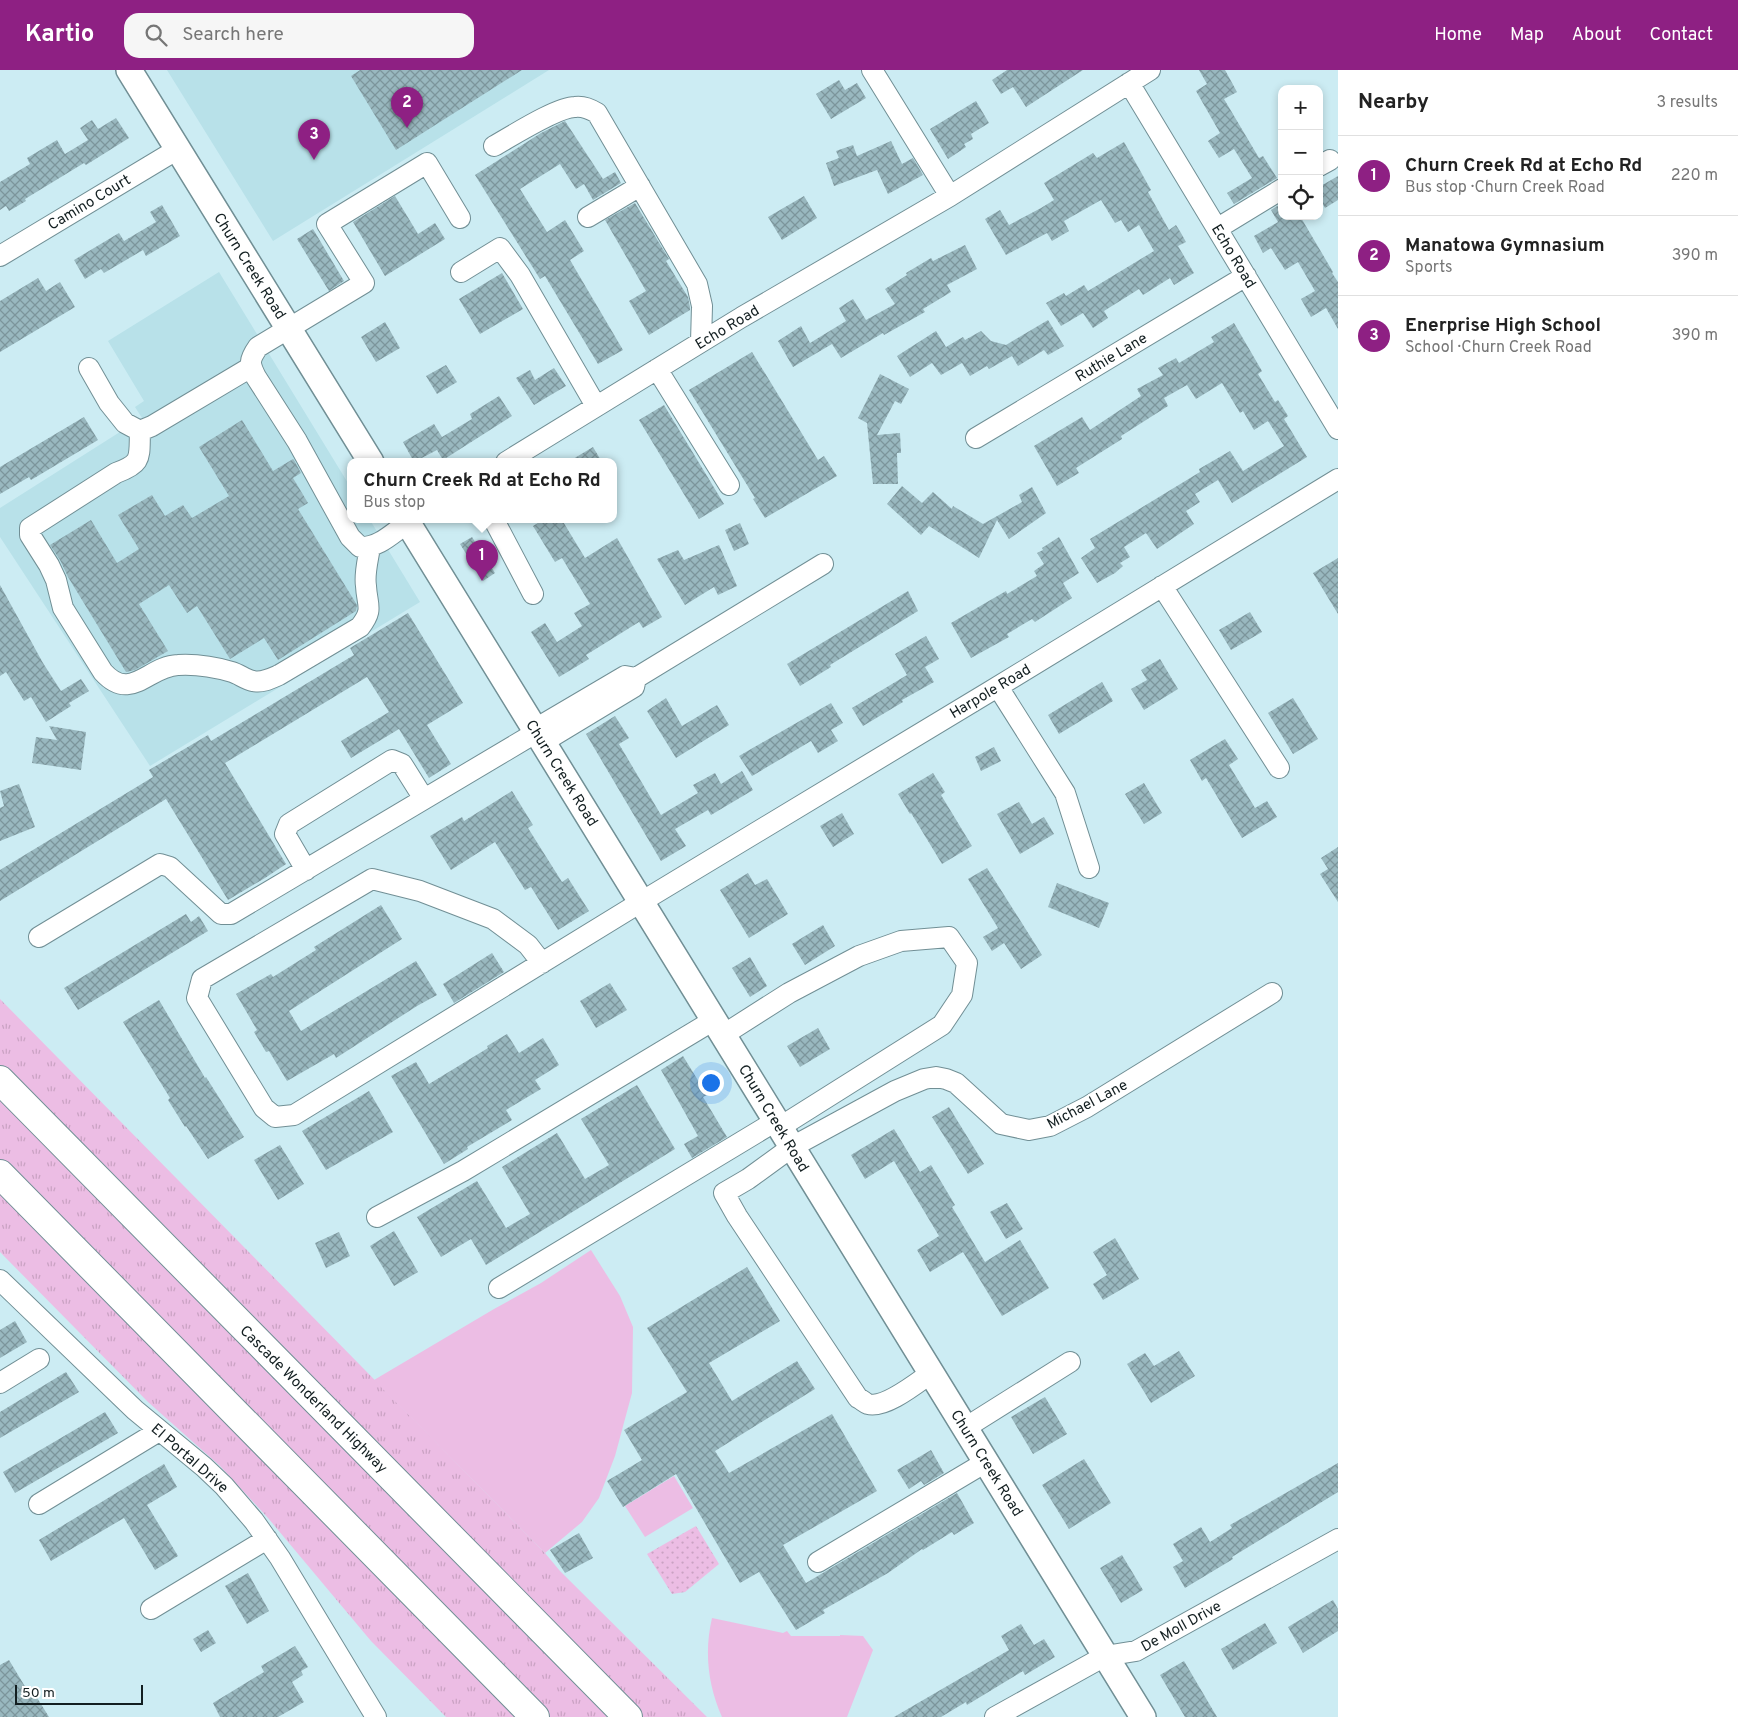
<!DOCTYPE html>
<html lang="en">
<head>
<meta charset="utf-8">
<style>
	:root { --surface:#fff; --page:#f6f6f6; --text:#222; --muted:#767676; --line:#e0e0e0; --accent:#8e2083 }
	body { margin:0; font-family:Overpass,sans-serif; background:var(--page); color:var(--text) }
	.controls { position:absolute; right:15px; top:15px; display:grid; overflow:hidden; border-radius:10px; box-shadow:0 2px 8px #0003 }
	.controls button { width:45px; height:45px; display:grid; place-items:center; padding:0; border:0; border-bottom:1px solid var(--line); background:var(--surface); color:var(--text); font:25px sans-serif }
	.scale { position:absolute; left:15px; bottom:12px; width:128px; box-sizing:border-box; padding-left:5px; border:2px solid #131f21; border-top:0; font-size:14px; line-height:18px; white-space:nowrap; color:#131f21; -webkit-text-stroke:4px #fff; paint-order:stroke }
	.you { position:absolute; left:710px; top:1012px; width:18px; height:18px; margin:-12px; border:4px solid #fff; border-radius:50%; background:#1a73e8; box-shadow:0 0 0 8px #1a73e833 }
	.badge { display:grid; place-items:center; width:32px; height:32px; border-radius:50%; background:var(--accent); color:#fff; font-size:16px; font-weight:700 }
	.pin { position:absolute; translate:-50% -41px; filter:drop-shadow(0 1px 2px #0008) }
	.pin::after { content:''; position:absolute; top:26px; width:18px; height:15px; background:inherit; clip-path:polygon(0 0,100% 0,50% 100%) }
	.popup { position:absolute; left:347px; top:388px; width:270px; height:65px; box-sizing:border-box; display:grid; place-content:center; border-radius:10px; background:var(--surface); filter:drop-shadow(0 1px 4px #0005); font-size:16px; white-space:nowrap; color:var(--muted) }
	.popup b { font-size:19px; color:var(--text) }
	.popup::after { content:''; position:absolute; left:50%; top:100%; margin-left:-10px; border:10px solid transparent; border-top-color:var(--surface) }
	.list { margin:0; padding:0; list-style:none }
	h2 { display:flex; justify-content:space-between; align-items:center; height:65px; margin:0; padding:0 20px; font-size:21px }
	h2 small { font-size:16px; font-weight:400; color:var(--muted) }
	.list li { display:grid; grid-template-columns:32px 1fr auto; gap:15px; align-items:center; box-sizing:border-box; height:80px; padding:0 20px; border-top:1px solid var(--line) }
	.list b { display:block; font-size:19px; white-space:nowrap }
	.list p { margin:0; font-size:16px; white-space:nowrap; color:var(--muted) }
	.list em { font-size:16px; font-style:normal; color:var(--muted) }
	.icon { flex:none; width:28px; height:28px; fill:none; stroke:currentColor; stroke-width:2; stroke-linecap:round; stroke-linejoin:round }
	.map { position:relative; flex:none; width:1338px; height:1647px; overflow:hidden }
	header { display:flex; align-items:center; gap:30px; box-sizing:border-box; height:70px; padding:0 25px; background:var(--accent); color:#fff }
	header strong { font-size:24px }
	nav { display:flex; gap:28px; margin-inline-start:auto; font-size:18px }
	.search { width:350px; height:45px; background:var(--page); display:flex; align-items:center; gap:12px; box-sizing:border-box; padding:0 18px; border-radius:15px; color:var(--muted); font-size:19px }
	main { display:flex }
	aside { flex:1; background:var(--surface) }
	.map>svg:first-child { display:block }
	.built { fill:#b8e1e9 }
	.grass { fill:url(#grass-tufts) }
	.park { fill:url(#park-dots) }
	.garden { fill:#ecbde4 }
	.building { fill:url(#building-cross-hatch) }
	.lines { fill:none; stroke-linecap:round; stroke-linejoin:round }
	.minor-casing { stroke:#718f95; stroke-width:22 }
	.major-casing { stroke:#718f95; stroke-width:28 }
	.highway-casing { stroke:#718f95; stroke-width:30 }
	.minor { stroke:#fff; stroke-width:20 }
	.major { stroke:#fff; stroke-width:25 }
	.highway { stroke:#fff; stroke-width:28 }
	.labels { text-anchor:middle; stroke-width:4; stroke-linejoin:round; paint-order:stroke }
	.street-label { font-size:15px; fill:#131f21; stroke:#fff }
</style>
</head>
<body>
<header>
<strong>Kartio</strong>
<div class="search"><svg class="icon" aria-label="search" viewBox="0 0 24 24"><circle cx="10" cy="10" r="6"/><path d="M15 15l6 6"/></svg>Search here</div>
<nav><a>Home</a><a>Map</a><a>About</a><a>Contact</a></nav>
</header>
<main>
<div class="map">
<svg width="1338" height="1647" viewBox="0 0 1338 1647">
	<defs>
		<pattern id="grass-tufts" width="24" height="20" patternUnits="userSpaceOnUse" patternTransform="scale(1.25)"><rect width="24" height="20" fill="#ecbde4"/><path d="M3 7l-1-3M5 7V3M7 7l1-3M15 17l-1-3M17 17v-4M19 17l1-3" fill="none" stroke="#caa2c3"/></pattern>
		<pattern id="park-dots" width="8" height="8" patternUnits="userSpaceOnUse" patternTransform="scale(1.25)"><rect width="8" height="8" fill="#ecbde4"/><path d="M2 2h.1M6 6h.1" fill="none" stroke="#caa2c3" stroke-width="1.8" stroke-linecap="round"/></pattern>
		<pattern id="building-cross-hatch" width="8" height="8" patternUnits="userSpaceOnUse" patternTransform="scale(1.25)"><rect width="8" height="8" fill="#99b8bf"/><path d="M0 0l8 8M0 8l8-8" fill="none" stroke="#7c959b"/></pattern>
	</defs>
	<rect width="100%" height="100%" fill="#ccecf3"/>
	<!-- built -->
	<path class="built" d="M167,0H549L273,171Z
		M219,202L351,418V450H370L420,532L150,696L0,467V438L142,348L135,337L144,331L108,271Z"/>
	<!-- grass -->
	<path class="grass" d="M0,929L545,1483L560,1501L707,1647H446L371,1571L268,1448L220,1396L148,1332L0,1182Z"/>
	<!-- park -->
	<path class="park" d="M696,1456L719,1494L685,1522L672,1524L647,1484Z"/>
	<!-- garden -->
	<path class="garden" d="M591,1180L620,1226L633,1257L632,1323L615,1386L599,1428L582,1452L545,1483L374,1310L494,1239L541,1213Z
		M674,1406L693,1438L645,1467L625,1436Z
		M712,1548L783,1563L787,1561L791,1566H840V1565L863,1566L873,1580L847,1647H722C708,1615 704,1582 712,1548Z"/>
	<!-- building -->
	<path class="building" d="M360,0H522L396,80L351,6Z
		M1007,0H1083L1026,37L1013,17L1001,24L992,10Z
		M1199,0H1225L1237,22L1224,29L1259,88L1263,86L1277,108L1234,134L1227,123L1252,108L1234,79L1219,88L1208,71L1220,63L1196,21L1207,14Z
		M839,10L845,20L857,13L866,28L831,49L816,24Z
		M976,31L989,53L971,64L973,69L964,74L966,77L948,89L930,59Z
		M116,48L129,68L86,95L84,93L25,129L26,131L9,141L6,136L0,140V112L30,94L27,88L57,70L65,84L88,70L80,58L92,50L98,59Z
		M565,51L603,109L615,102L621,113L593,130L584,114L576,119L560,94L520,119L547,162L565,150L584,181L570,190L623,280L598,294L545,206L540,209L475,105L541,63Z
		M891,71L902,94L913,88L923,105L888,124L877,100L834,116L826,93L839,88L836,81L853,75L857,86Z
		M1124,72L1151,120L1148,122L1169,160L1176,155L1181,163L1186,172L1178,176L1194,203L1174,215L1170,208L1143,225L1139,219L1104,241L1108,248L1093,258L1083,243L1061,256L1046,233L1064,223L1066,226L1084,215L1088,221L1154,181L1139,155L1128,162L1121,150L1115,153L1101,130L1064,151L1069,161L1052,171L1047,163L1006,185L985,149L1000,140L1009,155L1041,138L1054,130L1044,113L1093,83L1097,88Z
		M1338,106V130L1325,138L1319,127V117Z
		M395,126L418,164L435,153L445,169L385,206L353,152Z
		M804,126L817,148L782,170L768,147Z
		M635,133L669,189L666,191L688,227L690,237V240L649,265L629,231L646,221L605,150Z
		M1282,133V146H1300L1333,202L1332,203L1338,212V259L1326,238L1311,247L1301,229L1315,221L1298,192L1285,200L1271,178L1263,183L1254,166L1278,152L1271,140Z
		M162,135L180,166L146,186L143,180L104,203L101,199L85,209L74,190L119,163L124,171L156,152L150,142Z
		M313,159L344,211L329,221L297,169Z
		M965,175L977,199L947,215L951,222L923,239L925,242L884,265L883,263L841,288L832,274L793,297L778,271L801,256L810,273L846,251L839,238L853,229L866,250L895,234L885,219L907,205L906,203L931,188L933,191Z
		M502,203L523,239L480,264L459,229Z
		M38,208L46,221L60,212L75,237L0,282V231Z
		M1048,250L1064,276L1048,285L1044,280L1018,296L1012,286L989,299L987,296L970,306L962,293L941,305L932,293L910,307L897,286L936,261L946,277L963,267L965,270L981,261L991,271L1006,275Z
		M385,252L400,278L376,292L361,267Z
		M1234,253L1262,301L1258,304L1275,332L1278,330L1288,346L1284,349L1307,387L1232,433L1218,410L1195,424L1200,432L1186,441L1194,454L1157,479L1146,463L1124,477L1130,487L1120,493L1123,496L1115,503L1097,513L1081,488L1095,478L1090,469L1200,402L1199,399L1230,381L1243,401L1284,376L1268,351L1254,360L1243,341L1240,343L1222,313L1196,329L1187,315L1164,328L1168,336L1121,366L1122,369L1076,398L1079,403L1057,416L1034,376L1082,347L1090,360L1141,326L1137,319L1163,305L1158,298L1176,288L1179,293L1214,272L1211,267Z
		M752,282L818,390L824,386L837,406L765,448L753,429L755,428L689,320Z
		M446,295L457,312L437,324L426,306Z
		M554,298L566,316L534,335L516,308L530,300L535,310Z
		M880,304L909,319L901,334L895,331L877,365L900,363L901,383H897L898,414H873L867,353L858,348Z
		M499,326L512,346L443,390L437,380L414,392L403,372L434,354L442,367L472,349L470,344Z
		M664,335L724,434L699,449L639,350Z
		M84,347L98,370L31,410L29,407L0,424V397Z
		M242,350L273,401L293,389L294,390L301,403L293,408L308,433L298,439L357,535L356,541L278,590L264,568L230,589L197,536L187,543L169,515L139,534L168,581L135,600L126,602L68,507L60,490L50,475L91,450L117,493L139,479L118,445L152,425L165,446L183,435L192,448L229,426L199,377Z
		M593,377L602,392H568Z
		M902,416L922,433L933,422L952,439L953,436L983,454L1022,432L1019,425L1032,417L1046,443L1009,469L997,450L979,488L929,456L921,465L887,434Z
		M543,450H562L585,488L617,468L662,547L643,558L639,552L586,585L589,589L559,607L531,562L545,553L557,572L582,556L574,543L590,534L562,488L555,492L533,456Z
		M740,453L749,474L734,481L725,460Z
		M472,467L495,503L483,511L460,474Z
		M1059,467L1079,503L1063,513L1072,528L1035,552L1032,549L1007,564L1009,567L971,588L951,553L1006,521L1007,524L1037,506L1034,501L1044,494L1037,483L1043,480L1042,478Z
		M719,475L737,516L718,525L714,517L685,535L657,489L678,480L684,490Z
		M1338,488V544L1313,503Z
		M0,515L43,593L61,621L81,609L89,621L69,633L71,636L46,652L31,627L24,631L6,602L0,606Z
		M908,521L918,541L830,595L831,597L800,616L787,594Z
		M1250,542L1262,562L1231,580L1219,560Z
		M408,543L463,633L427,655L451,694L429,708L399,659L351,688L341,671L389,642L367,607L225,693L286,794L265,808L228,830L166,729L0,831V800L153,707L149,700L208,665L211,671L354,585L350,578Z
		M926,566L939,589L925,597L934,612L902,630L903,632L863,656L852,638L907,605L895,584Z
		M1160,589L1178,619L1144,640L1131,619L1147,610L1141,600Z
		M1102,612L1113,631L1059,664L1048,645Z
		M666,628L682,656L717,635L729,655L676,688L647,641Z
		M1293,628L1318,669L1293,684L1268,643Z
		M831,633L843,653L831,660L838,671L818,683L811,671L752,706L739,686Z
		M615,646L629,668L619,674L661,745L698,723L693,715L715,703L721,714L742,701L753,720L711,745L708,740L675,759L686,776L661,791L586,664Z
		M49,656L86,662L81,700L32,693L36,667L57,670Z
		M1225,669L1238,689L1229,695L1255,738L1267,731L1277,747L1242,768L1206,708L1202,711L1190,690Z
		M994,677L1001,691L981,701L975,687Z
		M933,703L945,722L941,725L972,776L942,794L911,743L910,744L898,724Z
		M1144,713L1162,743L1144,754L1125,724Z
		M19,714L35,757L0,771V738L4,736L0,721Z
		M512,721L533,755L528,758L562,812L568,808L589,841L558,860L531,817L525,820L495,772L451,800L430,766L462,747L464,751Z
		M1019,732L1032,754L1044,747L1054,764L1020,784L997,744Z
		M842,743L854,764L833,777L820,756Z
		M1338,777V832L1320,804L1328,799L1321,788Z
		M987,798L1042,885L1021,899L1004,873L992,881L983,867L998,858L968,809Z
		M748,803L755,815L767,809L788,844L749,868L720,820Z
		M1057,813L1109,833L1099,858L1048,837Z
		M381,835L402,869L289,941L301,961L416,891L437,925L417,936L336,988L334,984L287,1011L269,981L266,982L254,962L257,960L236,924L271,904L273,907L316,880L314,877Z
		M186,844L191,852L199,846L208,861L78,940L64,918Z
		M823,855L835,876L805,895L792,874Z
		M492,883L504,902L454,933L443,914Z
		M750,887L767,916L750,927L732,898Z
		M610,913L627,940L596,958L580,931Z
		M159,930L205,1008L206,1007L244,1067L208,1089L186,1056L185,1057L168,1030L170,1028L123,952Z
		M818,958L830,979L800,997L787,976Z
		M507,964L519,983L543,968L559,995L535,1010L541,1019L506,1040L512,1050L467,1077L468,1079L444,1094L391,1006L416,992L429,1014L488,978L487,976Z
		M683,986L707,1025L703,1027L727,1067L692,1088L684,1074L698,1066L661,1000Z
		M637,1015L675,1079L486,1195L471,1169L441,1187L417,1147L477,1111L506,1158L530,1144L502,1097L557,1063L585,1109L609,1095L581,1049Z
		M369,1021L393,1062L326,1100L302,1061Z
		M949,1037L984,1094L968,1104L932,1047Z
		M894,1059L920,1102L931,1095L955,1135L952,1137L985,1192L1020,1170L1049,1218L1002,1246L963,1182L930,1202L917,1180L939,1166L894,1091L865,1109L851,1085Z
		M280,1075L304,1114L278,1130L254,1090Z
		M1007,1133L1023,1159L1006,1169L990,1142Z
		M394,1161L418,1202L394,1216L370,1176Z
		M339,1162L350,1186L326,1198L315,1173Z
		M1115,1168L1139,1209L1103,1230L1093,1214L1107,1205L1093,1182Z
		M747,1197L780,1251L709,1293L732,1331L797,1291L815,1319L715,1381L729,1403L832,1344L877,1421L783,1475L806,1513L957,1423L974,1453L954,1465L952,1462L923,1480L922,1479L888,1503L823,1540L825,1543L796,1560L759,1502L740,1513L676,1404L623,1437L607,1411L642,1390L624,1360L687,1322L647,1258Z
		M15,1251L27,1272L0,1288V1260Z
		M1179,1281L1195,1306L1151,1333L1127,1294L1145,1283L1154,1296Z
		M66,1302L79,1322L0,1368V1342Z
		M1045,1327L1067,1364L1033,1384L1011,1347Z
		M105,1342L118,1363L15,1423L3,1402Z
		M931,1380L944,1403L924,1415L921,1411L909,1419L897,1400Z
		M1084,1389L1111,1433L1069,1459L1042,1415Z
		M1338,1393V1422L1232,1487L1233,1489L1185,1518L1173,1497L1183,1491L1173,1474L1201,1457L1210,1472L1232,1458L1230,1455Z
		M164,1394L177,1417L147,1435L178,1486L155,1500L124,1448L51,1491L39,1470Z
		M579,1463L593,1488L565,1503L550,1480Z
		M1122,1485L1143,1520L1121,1533L1100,1498Z
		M248,1503L269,1541L247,1554L225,1516Z
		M1333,1530L1338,1539V1561L1303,1583L1288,1557Z
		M1265,1553L1277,1573L1233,1600L1221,1579Z
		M1021,1554L1034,1575L1044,1569L1055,1587L1025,1605L1023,1601L967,1635L966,1632L941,1647H894L1009,1580L1001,1566Z
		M208,1560L216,1573L201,1582L193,1569Z
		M295,1576L308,1597L301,1601L303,1605L292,1612L304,1632L278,1647H220L213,1633L264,1602L261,1596Z
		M9,1590L32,1628L36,1626L49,1647H0V1595Z
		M1184,1591L1217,1647H1185L1160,1605Z"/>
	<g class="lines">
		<defs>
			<path id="minor" d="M872,0L950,126
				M1129,13L1338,359
				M494,76C512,66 557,37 575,37C584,36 590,39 597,43L697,214L702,236L701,272
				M1319,96L1330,90
				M588,147L640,116
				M1218,158L1282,119
				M0,186L178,79
				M461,202L500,178L520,205L596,336
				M89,298L109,333L125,353L140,361L152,356L251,297
				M657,299L729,415
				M140,361C139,388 143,393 116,403L30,458V465L49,495L56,510L63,538L103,602C131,633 148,596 178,595C195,594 215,597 232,602C239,604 246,610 253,611C262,613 270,609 279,605L360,557C374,539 367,536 366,516C364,504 368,490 370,477
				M976,368L1246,206
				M506,392L742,247L950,126L1150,0
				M412,450C395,460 381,478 360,477L350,467L297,371L256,307C249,293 249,290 258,277L364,213L327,154L427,93L460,148
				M494,450L533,524
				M1162,516L1279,698
				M636,608L823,494
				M998,617L1065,723L1089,798
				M535,659L625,606L636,608L634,617L543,672
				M306,800L285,764L289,754L392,690L402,694L424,729
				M39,867L160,794L170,797L221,844H231L537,662
				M542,893L528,875L493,849L420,821L372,809L202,909L197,928L264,1038L275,1047L294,1045L641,832L989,622L1338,409
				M723,965L789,923L859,886L901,871L949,867L967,893L962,925L942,955L780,1057
				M377,1147L463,1101L714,950
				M0,1210L135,1340L204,1397L224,1416L254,1451L280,1488L376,1647
				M499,1218L776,1051
				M931,1303C918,1312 885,1339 868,1334C865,1333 861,1329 858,1328L737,1146L724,1123L748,1109L792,1077L895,1021L924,1009L936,1007L946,1009L956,1013L1001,1054L1029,1060L1050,1056L1087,1037L1272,923
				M0,1313L39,1289
				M965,1358L1070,1292
				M39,1434L159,1361
				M818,1492L986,1392
				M151,1539L267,1469
				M995,1647L1105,1586L1136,1581L1338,1469"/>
			<path id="major" d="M129,0L371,392
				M406,450L1143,1647"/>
			<path id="highway" d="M0,1010L628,1647
				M0,1104L535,1647"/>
		</defs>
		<!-- minor casing -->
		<use href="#minor" class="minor-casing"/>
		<!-- major casing -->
		<use href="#major" class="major-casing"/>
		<!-- highway casing -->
		<use href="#highway" class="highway-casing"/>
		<!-- minor -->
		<use href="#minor" class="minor"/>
		<!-- major -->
		<use href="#major" class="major"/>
		<!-- highway -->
		<use href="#highway" class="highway"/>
	</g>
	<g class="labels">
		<!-- street labels -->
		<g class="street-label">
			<text transform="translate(89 132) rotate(-31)" y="5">Camino Court</text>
			<text transform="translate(1234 186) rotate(59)" y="5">Echo Road</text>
			<text transform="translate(250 196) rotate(58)" y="5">Churn Creek Road</text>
			<text transform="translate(727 257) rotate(-31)" y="5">Echo Road</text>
			<text transform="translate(1111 287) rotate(-31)" y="5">Ruthie Lane</text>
			<text transform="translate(990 621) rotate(-31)" y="5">Harpole Road</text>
			<text transform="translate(562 703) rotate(58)" y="5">Churn Creek Road</text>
			<text transform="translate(1087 1034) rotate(-28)" y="5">Michael Lane</text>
			<text transform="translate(774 1048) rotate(59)" y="5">Churn Creek Road</text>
			<text transform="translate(314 1329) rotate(45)" y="5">Cascade Wonderland Highway</text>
			<text transform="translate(190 1388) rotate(41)" y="5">El Portal Drive</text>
			<text transform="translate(987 1393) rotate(58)" y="5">Churn Creek Road</text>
			<text transform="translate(1181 1556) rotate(-29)" y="5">De Moll Drive</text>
		</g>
	</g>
</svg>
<div class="controls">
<button>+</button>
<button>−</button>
<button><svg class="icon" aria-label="locate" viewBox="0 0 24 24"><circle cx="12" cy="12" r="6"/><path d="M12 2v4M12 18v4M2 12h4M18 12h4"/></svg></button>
</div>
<div class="scale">50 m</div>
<div class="you"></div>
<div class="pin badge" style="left:482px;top:511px">1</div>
<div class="popup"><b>Churn Creek Rd at Echo Rd</b>Bus stop</div>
<div class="pin badge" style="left:407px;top:58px">2</div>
<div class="pin badge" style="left:314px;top:90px">3</div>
</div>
<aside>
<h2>Nearby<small>3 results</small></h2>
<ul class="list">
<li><span class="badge">1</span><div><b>Churn Creek Rd at Echo Rd</b><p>Bus stop · Churn Creek Road</p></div><em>220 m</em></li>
<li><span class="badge">2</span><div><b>Manatowa Gymnasium</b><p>Sports</p></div><em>390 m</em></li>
<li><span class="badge">3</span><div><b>Enerprise High School</b><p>School · Churn Creek Road</p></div><em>390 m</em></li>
</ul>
</aside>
</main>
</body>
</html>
